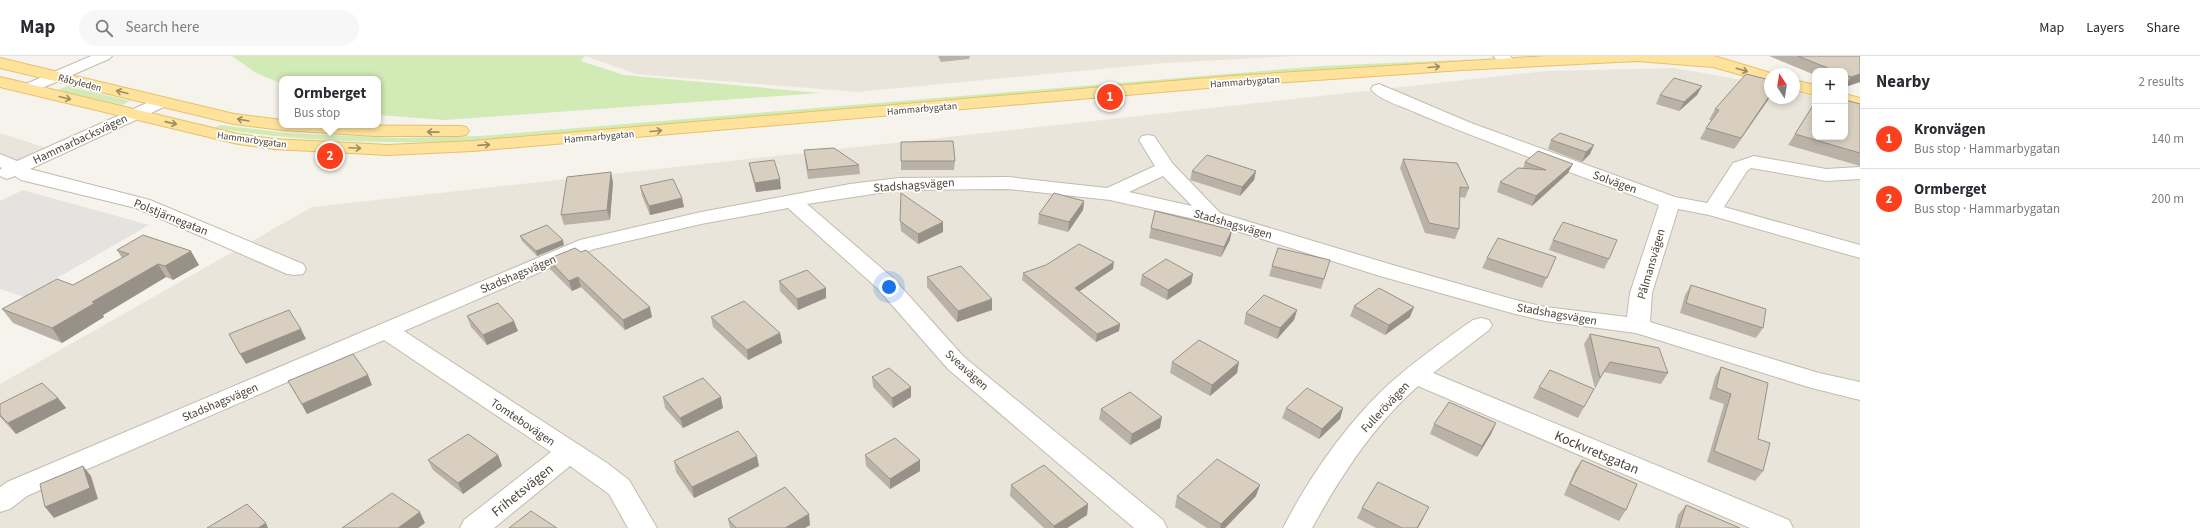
<!DOCTYPE html>
<html lang="en">
<head>
<meta charset="utf-8">
<style>
	:root { --surface:#fff; --page:#f7f7f7; --text:#2b2b33; --muted:#7c7c81; --line:#e1e1e2; --accent:#fc3f1d }
	body { margin:0; font-family:"Source Sans 3",sans-serif; background:var(--page); color:var(--text) }
	.controls { position:absolute; right:12px; top:12px; display:grid; overflow:hidden; border-radius:8px; box-shadow:0 2px 6px #0003 }
	.controls button { width:36px; height:36px; display:grid; place-items:center; padding:0; border:0; border-bottom:1px solid var(--line); background:var(--surface); color:var(--text); font:20px sans-serif }
	.compass { position:absolute; left:1764px; top:12px; width:36px; height:36px; border-radius:50%; background:var(--surface); box-shadow:0 2px 6px #0003; rotate:348deg }
	.you { position:absolute; left:889px; top:231px; width:14px; height:14px; margin:-10px; border:3px solid #fff; border-radius:50%; background:#1a73e8; box-shadow:0 0 0 6px #1a73e833 }
	.badge { display:grid; place-items:center; width:26px; height:26px; border-radius:50%; background:var(--accent); color:#fff; font-size:13px; font-weight:700 }
	.pin { position:absolute; translate:-50% -50%; border:2px solid #fff; box-shadow:0 1px 4px #0006 }
	.popup { position:absolute; left:279px; top:20px; width:102px; height:52px; box-sizing:border-box; display:grid; place-content:center; border-radius:8px; background:var(--surface); filter:drop-shadow(0 1px 3px #0005); font-size:13px; white-space:nowrap; color:var(--muted) }
	.popup b { font-size:15px; color:var(--text) }
	.popup::after { content:''; position:absolute; left:50%; top:100%; margin-left:-8px; border:8px solid transparent; border-top-color:var(--surface) }
	.list { margin:0; padding:0; list-style:none }
	h2 { display:flex; justify-content:space-between; align-items:center; height:52px; margin:0; padding:0 16px; font-size:17px }
	h2 small { font-size:13px; font-weight:400; color:var(--muted) }
	.list li { display:grid; grid-template-columns:26px 1fr auto; gap:12px; align-items:center; box-sizing:border-box; height:60px; padding:0 16px; border-top:1px solid var(--line) }
	.list b { display:block; font-size:15px; white-space:nowrap }
	.list p { margin:0; font-size:13px; white-space:nowrap; color:var(--muted) }
	.list em { font-size:13px; font-style:normal; color:var(--muted) }
	.icon { flex:none; width:22px; height:22px; fill:none; stroke:currentColor; stroke-width:2; stroke-linecap:round; stroke-linejoin:round }
	.map { position:relative; flex:none; width:1860px; height:472px; overflow:hidden }
	header { display:flex; align-items:center; gap:24px; box-sizing:border-box; height:56px; padding:0 20px; background:var(--surface); border-bottom:1px solid var(--line) }
	header strong { font-size:19px }
	nav { display:flex; gap:22px; margin-inline-start:auto; font-size:14px }
	.search { width:280px; height:36px; background:var(--page); display:flex; align-items:center; gap:10px; box-sizing:border-box; padding:0 14px; border-radius:22px; color:var(--muted); font-size:15px }
	main { display:flex }
	aside { flex:1; background:var(--surface) }
	.map>svg:first-child { display:block }
	.residential { fill:#eae5da }
	.green { fill:#d2eab5 }
	.parking { fill:#e5e3e0 }
	.lines { fill:none; stroke-linecap:round; stroke-linejoin:round }
	.minor-casing { stroke:#c2bbae; stroke-width:2 }
	.major-casing { stroke:#e6c16a; stroke-width:2 }
	.minor { fill:#fff; fill-rule:evenodd }
	.major { fill:#ffe39c; fill-rule:evenodd }
	.wall { fill:#bab2a6 }
	.shaded-wall { fill:#979187 }
	.building { fill:#d8cfc1; stroke:#979187 }
	.oneway { stroke:#9c8c66 }
	.labels { text-anchor:middle; stroke-width:3.5; stroke-linejoin:round; paint-order:stroke }
	.far-street-label { font-size:10px; fill:#4b4439; stroke:#fff }
	.street-label { font-size:12px; fill:#4b4439; stroke:#fff }
	.near-street-label { font-size:14px; fill:#4b4439; stroke:#fff }
</style>
</head>
<body>
<header>
<strong>Map</strong>
<div class="search"><svg class="icon" aria-label="search" viewBox="0 0 24 24"><circle cx="10" cy="10" r="6"/><path d="M15 15l6 6"/></svg>Search here</div>
<nav><a>Map</a><a>Layers</a><a>Share</a></nav>
</header>
<main>
<div class="map">
<svg width="1860" height="472" viewBox="0 0 1860 472">
	<rect width="100%" height="100%" fill="#f6f3ec"/>
	<!-- residential -->
	<path class="residential" d="M585,0H1294L1164,7L857,36L636,18Z
		M1675,12L1770,29V42H1794V36L1815,41V81H1845L1860,53V472H0V328L312,151L1547,15Z
		M0,77L46,92L0,113Z"/>
	<!-- green -->
	<path class="green" d="M232,0H585L581,5L624,19L820,37L445,64L378,59V23H282V28L256,17Z
		M1480,3L1324,14L472,85C385,88 301,86 215,72L220,69L286,77L398,82L480,80L1322,10Z
		M67,30L130,45L122,49L58,34Z"/>
	<!-- parking -->
	<path class="parking" d="M23,134L149,169L24,241L0,233V145Z"/>
	<g class="lines">
		<defs>
			<path id="minor" d="M91,0H112L109,3L33,36H21L19,33L21,30Z
				M1493,0H1510L1517,7L1515,10H1503Z
				M1379,28L1471,67L1675,141L1707,147L1733,107L1754,100L1826,113L1860,111V123L1826,125L1751,112L1747,115L1724,151L1860,189V202L1709,159L1678,153L1652,237L1650,266L1819,317L1860,326V344L1808,331L1636,277L1545,265L1508,256L1380,220L1208,166L1110,144L1008,133L899,134L807,148L893,222L964,301L1163,464L1167,472H1134L948,313L877,232L788,152L701,168L594,193L404,275L607,407L629,424L657,472H628L609,438L570,410L494,472H460L464,464L551,396L384,284L60,425L27,440L10,453L0,456V431L7,426L580,184L701,156L850,128L899,122L1008,121L1107,132L1155,110L1139,84L1142,80L1148,79L1154,80L1173,108L1220,157L1396,210L1512,243L1545,251L1627,261L1630,237L1659,149C1579,119 1498,91 1419,58C1407,52 1378,44 1371,33L1373,30ZM1163,120L1192,150L1129,136Z
				M160,41L166,42L168,46L166,50L30,113L150,144L303,208L306,213L303,218L295,219L287,218L136,152L21,124L15,120L7,123L0,120V114L2,112L0,111V98L17,105Z
				M1481,262L1489,264L1492,269L1489,274L1433,317L1789,464L1793,472H1750L1418,330C1373,370 1341,420 1312,472H1283C1310,420 1346,368 1389,328C1415,305 1444,284 1473,264Z"/>
			<path id="major" d="M1546,0H1714L1774,18H1770V27L1713,11L1637,5L1462,14L1231,30L473,95L388,99L274,93L238,88L0,31V21L238,78L274,83L388,89L473,85L1231,20Z
				M0,2L234,58L282,64V69L460,70L466,71L469,75L466,79L460,80H374L282,74L234,68L0,12Z
				M1794,24L1815,29V39L1794,34Z
				M1845,38L1860,42V52L1845,48Z"/>
		</defs>
		<!-- minor casing -->
		<use href="#minor" class="minor-casing"/>
		<!-- major casing -->
		<use href="#major" class="major-casing"/>
		<!-- minor -->
		<use href="#minor" class="minor"/>
		<!-- major -->
		<use href="#major" class="major"/>
	</g>
	<!-- wall -->
	<path class="wall" d="M938,0H970L969,3L941,6Z
		M1769,0H1860V26L1845,31V15H1815V19Z
		M1702,30L1697,39L1679,55L1656,48L1660,39Z
		M1770,41L1734,93L1700,83L1706,72L1711,64H1709L1715,53Z
		M1860,48V110L1788,89L1795,78Z
		M1560,77L1590,98L1582,106L1548,93L1551,84Z
		M901,86L955,105L954,114H901Z
		M804,94L859,109L860,118L808,123L805,104Z
		M1403,103L1469,132L1465,142L1460,141L1459,173L1455,183L1425,177L1400,112Z
		M1525,106L1568,117L1532,150L1497,136L1500,126L1523,112Z
		M749,107L781,133L756,136L751,117Z
		M1192,115H1256L1254,124L1240,140L1190,124Z
		M613,126L610,164L564,169L561,159Z
		M640,130L682,142L684,151L650,159L642,140Z
		M1084,145L1083,154L1068,176L1038,168L1039,158Z
		M900,165L943,166V176L918,188L901,175Z
		M1151,172L1230,184L1221,201L1149,182Z
		M520,180L564,189L537,200L522,185Z
		M1553,184L1609,203L1604,213L1549,194Z
		M117,194L199,209L173,224L166,221L103,259L104,261L62,287L13,267L2,253L73,229L122,202Z
		M1556,201L1542,232L1482,212L1487,202Z
		M548,203L652,261L625,274L581,231L572,235L550,213Z
		M1330,204L1321,233L1269,220L1272,210Z
		M1113,213L1079,235L1120,268L1119,275L1096,286L1022,224L1023,217Z
		M1193,218L1191,228L1167,244L1140,229L1142,219Z
		M927,221L992,254L957,266L927,231Z
		M779,225L826,232V242L798,254L780,235Z
		M1691,229L1763,272L1756,282L1680,257L1685,239Z
		M1354,250L1410,261L1385,279L1350,260Z
		M1297,254L1294,264L1277,283L1244,268L1246,257Z
		M467,260L518,275L487,289L471,271Z
		M711,261L780,277L782,287L748,304L713,271Z
		M1590,278L1668,317L1661,328L1604,316L1595,333L1584,288Z
		M1172,306H1239L1237,317L1210,340L1170,317Z
		M1721,311L1758,383L1763,415L1755,425L1707,406L1724,348L1709,343L1715,321Z
		M872,321L911,341L893,352L873,331Z
		M288,325L372,329L307,358Z
		M1539,331L1594,333L1578,362L1533,342Z
		M663,341L723,352L683,372L665,352Z
		M58,342L66,352L16,378L0,361V348Z
		M1286,352H1343L1340,363L1319,383L1282,362Z
		M1101,353L1160,372L1130,389L1099,363Z
		M1496,367L1491,378L1477,401L1430,378L1434,368Z
		M498,399L502,410L463,438L433,414L428,404Z
		M865,399L920,404V415L890,433L866,410Z
		M1582,404L1626,454L1619,465L1564,439L1575,414Z
		M674,405L759,410L694,442L676,416Z
		M1011,429L1088,448L1087,459L1067,472H1044L1010,440Z
		M1177,440H1256L1225,472H1207L1175,451Z
		M1686,449L1740,472H1675L1678,459Z
		M1429,451L1418,472H1376L1357,462L1362,452Z
		M728,463L810,469L805,472H730Z"/>
	<!-- shaded-wall -->
	<path class="shaded-wall" d="M1860,18V26L1845,31L1851,21Z
		M1702,30L1697,39L1679,55L1684,46Z
		M1770,39V41L1734,93L1741,82Z
		M1594,89L1590,98L1582,106L1586,96Z
		M1573,108L1568,117L1532,150L1536,140Z
		M1256,115L1254,124L1240,140L1242,131Z
		M611,116L613,126L610,164L607,154Z
		M780,123L781,133L756,136L755,127Z
		M682,142L684,151L650,159L649,150Z
		M1084,145L1083,154L1068,176L1069,166Z
		M943,166V176L918,188V178Z
		M1232,174L1230,184L1221,201L1224,191Z
		M563,184L564,189L537,200L536,195Z
		M191,195L199,209L173,224L165,210Z
		M1114,206L1113,213L1074,239L1075,232Z
		M158,208L166,221L103,259L104,261L62,287L52,272L92,246Z
		M1193,218L1191,228L1167,244L1168,234Z
		M578,221L581,231L572,235L569,225Z
		M826,232V242L798,254L797,243Z
		M992,243V254L957,266L958,255Z
		M650,251L652,261L625,274L623,264Z
		M1414,251L1410,261L1385,279L1389,269Z
		M1297,254L1294,264L1277,283L1280,272Z
		M514,265L518,275L487,289L483,279Z
		M1120,268L1119,275L1096,286L1097,278Z
		M301,273L306,283L246,308L240,298Z
		M780,277L782,287L748,304L747,294Z
		M1239,306L1237,317L1210,340L1212,329Z
		M368,319L372,329L307,358L302,348Z
		M911,331V341L893,352L892,342Z
		M721,341L723,352L683,372L680,362Z
		M58,342L66,352L16,378L8,367Z
		M1343,352L1340,363L1319,383L1322,373Z
		M1162,361L1160,372L1130,389L1132,378Z
		M1496,367L1491,378L1477,401L1482,390Z
		M498,399L502,410L463,438L458,427Z
		M757,400L759,410L694,442L692,431Z
		M920,404V415L890,433V423Z
		M83,410L91,420L98,443L54,462L45,451Z
		M1260,429L1256,440L1225,472H1220L1221,468Z
		M1088,448L1087,459L1067,472H1054V470Z
		M1429,451L1418,472H1417Z
		M420,456L425,467L418,472H398Z
		M809,458L810,469L805,472H785Z
		M266,467L268,472H258Z"/>
	<!-- building -->
	<path class="building" d="M1798,0H1860V18L1851,21L1845,19V15H1835Z
		M1746,18L1770,24V39L1741,82L1706,72L1719,54L1715,53Z
		M1674,22L1702,30L1684,46L1660,39Z
		M1845,44L1860,48V97L1795,78L1815,46V81H1845Z
		M1560,77L1594,89L1586,96L1551,84Z
		M953,85L955,105H901V86Z
		M834,92L859,109L808,114L804,94Z
		M1538,95L1573,108L1536,140L1500,126L1518,112L1546,114L1525,106Z
		M1207,99L1256,115L1242,131L1192,115Z
		M1403,103L1457,107L1469,132L1460,131L1459,173L1429,167Z
		M774,104L780,123L755,127L749,107Z
		M611,116L607,154L561,159L567,121Z
		M673,123L682,142L649,150L640,130Z
		M901,137L943,166L918,178L900,165Z
		M1054,137L1084,145L1069,166L1039,158Z
		M1155,155L1232,174L1224,191L1151,172Z
		M1563,166L1617,184L1609,203L1553,184Z
		M547,169L563,184L536,195L520,180Z
		M143,179L191,195L165,210L158,208L92,246L95,247L52,272L2,253L57,223L73,229L129,198L117,194Z
		M1498,182L1556,201L1547,222L1487,202Z
		M1079,188L1114,206L1075,232L1120,268L1097,278L1023,217L1046,209Z
		M575,192L581,196L586,194L650,251L623,264L578,221L569,225L548,203Z
		M1278,192L1330,204L1324,223L1272,210Z
		M1166,203L1193,218L1168,234L1142,219Z
		M961,210L992,243L958,255L927,221Z
		M807,214L826,232L797,243L779,225Z
		M1691,229L1766,253L1763,272L1686,247Z
		M1379,232L1414,251L1389,269L1354,250Z
		M1264,239L1297,254L1280,272L1246,257Z
		M744,245L780,277L747,294L711,261Z
		M498,247L514,265L483,279L467,260Z
		M289,254L301,273L240,298L229,278Z
		M1590,278L1659,292L1668,317L1610,306L1600,322Z
		M1199,284L1239,306L1212,329L1172,306Z
		M353,298L368,319L302,348L288,325Z
		M1721,311L1768,327L1758,383L1770,387L1763,415L1714,395L1731,338L1716,332Z
		M889,312L911,331L892,342L872,321Z
		M1550,314L1594,333L1584,351L1539,331Z
		M703,322L721,341L680,362L663,341Z
		M42,327L58,342L8,367L0,359V348Z
		M1307,332L1343,352L1322,373L1286,352Z
		M1130,336L1162,361L1132,378L1101,353Z
		M1449,346L1496,367L1482,390L1434,368Z
		M738,375L757,400L692,431L674,405Z
		M468,378L498,399L458,427L428,404Z
		M895,382L920,404L890,423L865,399Z
		M1217,403L1260,429L1221,468L1177,440Z
		M1582,404L1637,428L1626,454L1570,428Z
		M1044,409L1088,448L1054,470L1011,429Z
		M83,410L90,432L45,451L40,428Z
		M1378,426L1429,451L1417,472H1402L1362,452Z
		M785,431L809,458L785,472H736L728,463Z
		M392,437L420,456L398,472H342Z
		M247,448L266,467L258,472H207Z
		M1686,449L1740,472H1679Z
		M531,455L557,472H509Z"/>
	<!-- one-way arrows -->
	<defs><path id="oneway-shaft" d="M-6 0H5M1.5-3L5.5 0L1.5 3" fill="none" stroke-width="1.6" stroke-linecap="round" stroke-linejoin="round"/></defs>
	<g class="oneway">
		<use href="#oneway-shaft" transform="translate(1434 11) rotate(-5)"/>
		<use href="#oneway-shaft" transform="translate(1742 14) rotate(16)"/>
		<use href="#oneway-shaft" transform="translate(122 36) rotate(-166)"/>
		<use href="#oneway-shaft" transform="translate(65 42) rotate(14)"/>
		<use href="#oneway-shaft" transform="translate(243 64) rotate(-170)"/>
		<use href="#oneway-shaft" transform="translate(171 67) rotate(13)"/>
		<use href="#oneway-shaft" transform="translate(656 75) rotate(-5)"/>
		<use href="#oneway-shaft" transform="translate(433 76) rotate(-179)"/>
		<use href="#oneway-shaft" transform="translate(484 89) rotate(-4)"/>
		<use href="#oneway-shaft" transform="translate(355 92) rotate(3)"/>
	</g>
	<g class="labels">
		<!-- far-street labels -->
		<g class="far-street-label">
			<text transform="translate(1245 25) rotate(-4)" y="4">Hammarbygatan</text>
			<text transform="translate(80 26) rotate(14)" y="4">Råbyleden</text>
			<text transform="translate(922 52) rotate(-5)" y="4">Hammarbygatan</text>
			<text transform="translate(599 80) rotate(-5)" y="4">Hammarbygatan</text>
			<text transform="translate(252 83) rotate(8)" y="4">Hammarbygatan</text>
		</g>
		<!-- street labels -->
		<g class="street-label">
			<text transform="translate(80 83) rotate(-25)" y="4">Hammarbacksvägen</text>
			<text transform="translate(1615 126) rotate(20)" y="4">Solvägen</text>
			<text transform="translate(914 129) rotate(-4)" y="4">Stadshagsvägen</text>
			<text transform="translate(171 161) rotate(22)" y="4">Polstjärnegatan</text>
			<text transform="translate(1233 168) rotate(16)" y="4">Stadshagsvägen</text>
			<text transform="translate(1651 208) rotate(-74)" y="4">Pålmansvägen</text>
			<text transform="translate(518 218) rotate(-23)" y="4">Stadshagsvägen</text>
			<text transform="translate(1557 258) rotate(10)" y="4">Stadshagsvägen</text>
			<text transform="translate(967 314) rotate(42)" y="4">Sveavägen</text>
			<text transform="translate(220 346) rotate(-23)" y="4">Stadshagsvägen</text>
			<text transform="translate(1385 351) rotate(-47)" y="4">Fullerövägen</text>
			<text transform="translate(523 366) rotate(34)" y="4">Tomtebovägen</text>
		</g>
		<!-- near-street labels -->
		<g class="near-street-label">
			<text transform="translate(1597 396) rotate(23)" y="5">Kockvretsgatan</text>
			<text transform="translate(522 434) rotate(-39)" y="5">Frihetsvägen</text>
		</g>
	</g>
</svg>
<div class="controls">
<button>+</button>
<button>−</button>
</div>
<svg class="compass" viewBox="-18 -18 36 36"><path d="M0-13l5 13h-10z" fill="#e53935"/><path d="M0 13l5-13h-10z" fill="#7c7c81"/></svg>
<div class="you"></div>
<div class="pin badge" style="left:1110px;top:41px">1</div>
<div class="pin badge" style="left:330px;top:100px">2</div>
<div class="popup"><b>Ormberget</b>Bus stop</div>
</div>
<aside>
<h2>Nearby<small>2 results</small></h2>
<ul class="list">
<li><span class="badge">1</span><div><b>Kronvägen</b><p>Bus stop · Hammarbygatan</p></div><em>140 m</em></li>
<li><span class="badge">2</span><div><b>Ormberget</b><p>Bus stop · Hammarbygatan</p></div><em>200 m</em></li>
</ul>
</aside>
</main>
</body>
</html>
